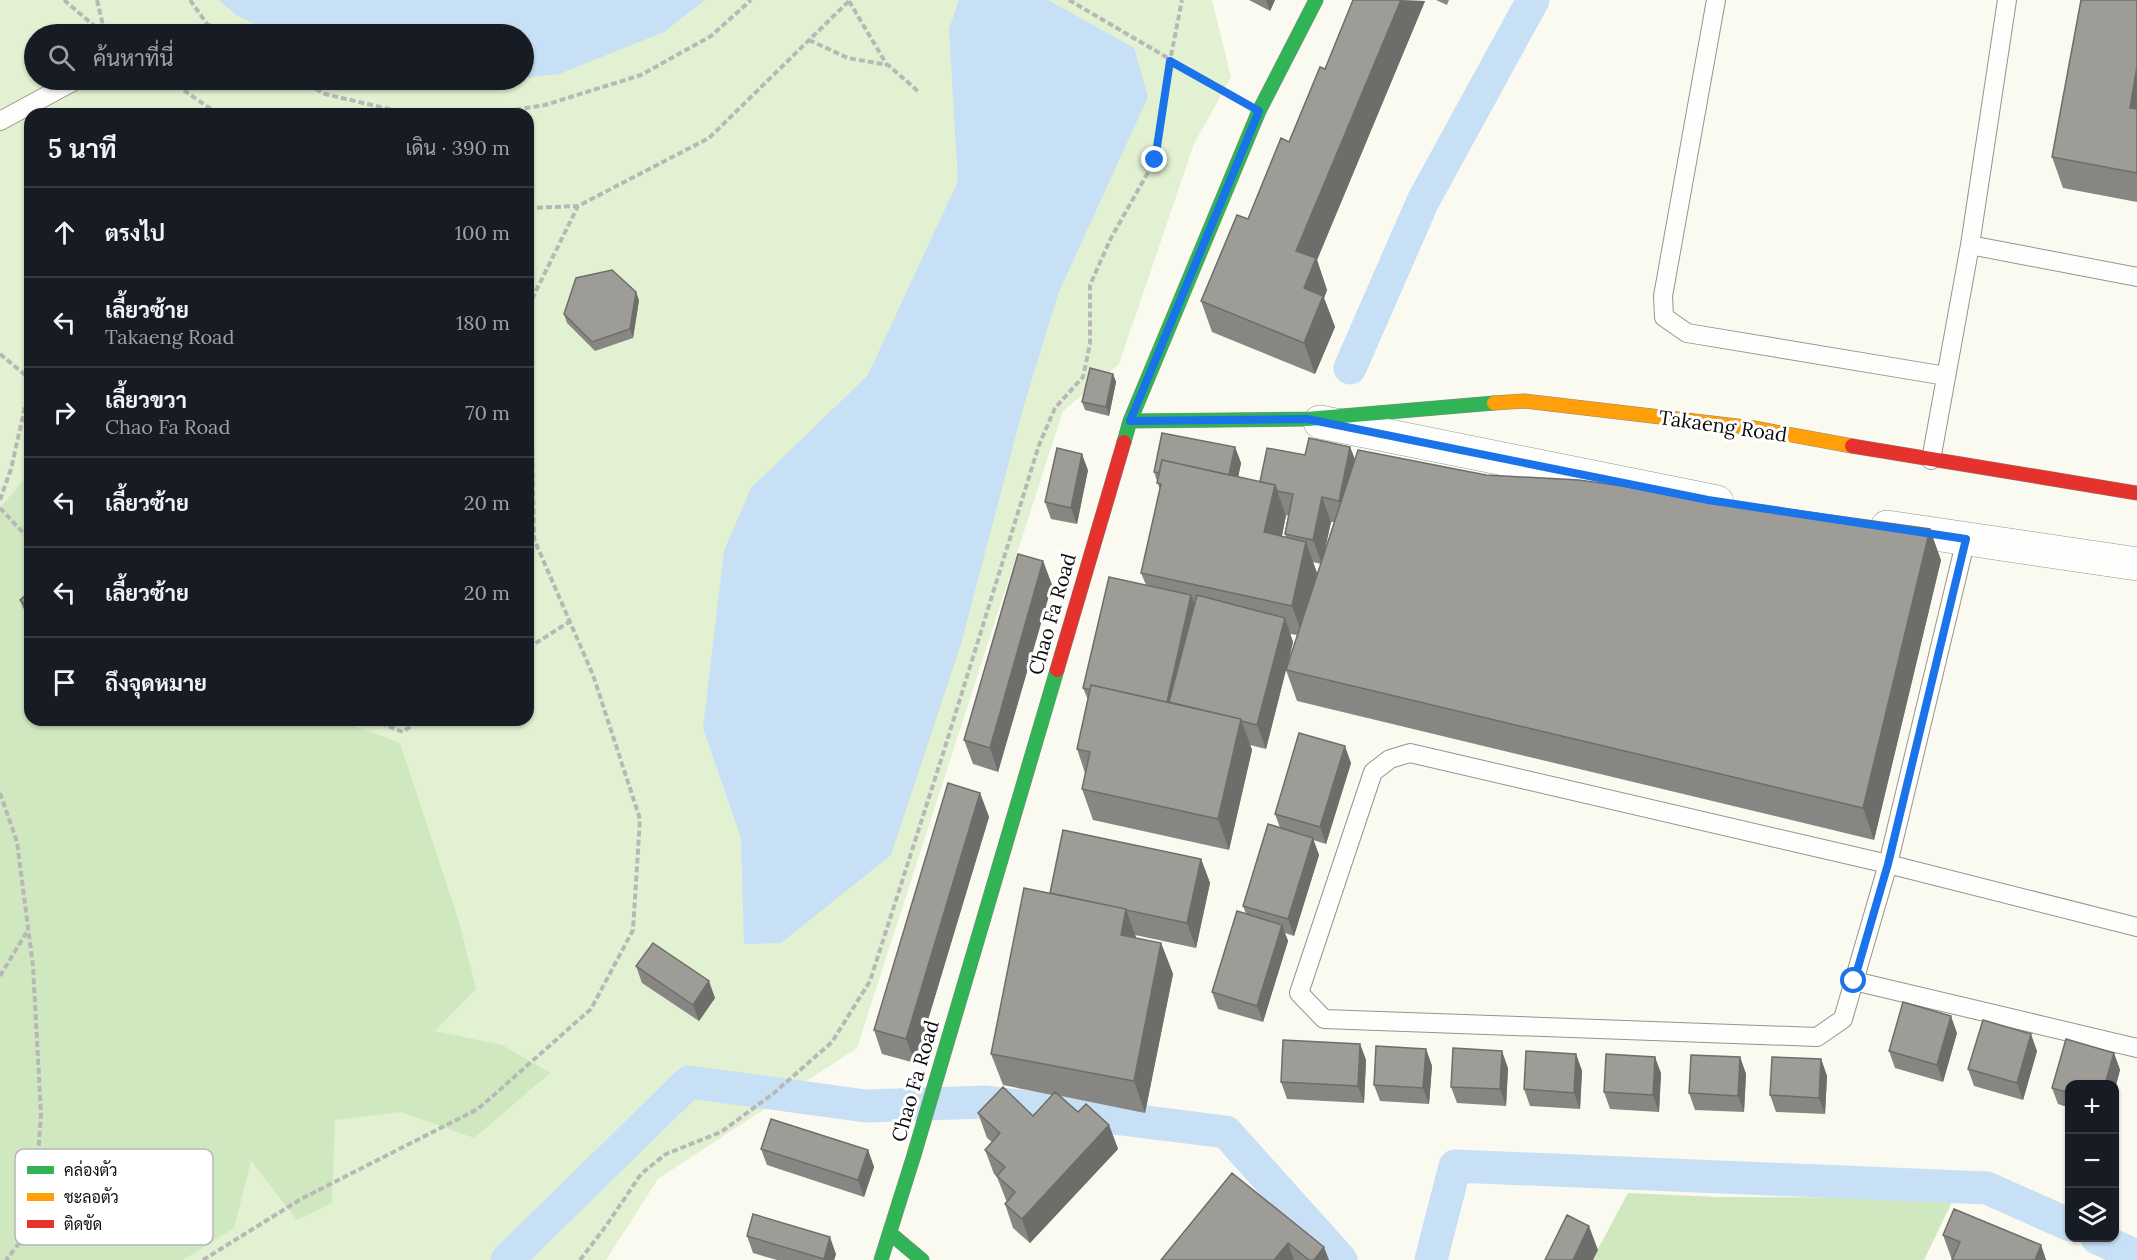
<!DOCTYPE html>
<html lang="th">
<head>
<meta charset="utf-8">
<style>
	:root { --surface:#171b24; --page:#20242c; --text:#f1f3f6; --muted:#9ea1a6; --line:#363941 }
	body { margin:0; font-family:Lora,Sarabun,serif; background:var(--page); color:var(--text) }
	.controls { position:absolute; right:18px; bottom:18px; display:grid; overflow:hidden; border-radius:12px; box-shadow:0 2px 4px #0004 }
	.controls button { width:54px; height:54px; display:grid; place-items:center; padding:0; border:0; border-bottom:2px solid var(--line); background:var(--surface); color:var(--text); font:30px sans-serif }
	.stop { position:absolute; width:18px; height:18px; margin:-14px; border:4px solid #1a73e8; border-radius:50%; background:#fff }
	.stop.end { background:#1a73e8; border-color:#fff; box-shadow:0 2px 6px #0008 }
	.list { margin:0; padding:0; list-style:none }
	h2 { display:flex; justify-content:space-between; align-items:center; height:78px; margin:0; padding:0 24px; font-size:26px }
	h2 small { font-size:20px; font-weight:400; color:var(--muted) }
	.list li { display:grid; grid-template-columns:39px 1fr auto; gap:18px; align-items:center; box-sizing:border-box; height:90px; padding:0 24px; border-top:2px solid var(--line) }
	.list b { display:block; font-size:22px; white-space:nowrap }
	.list p { margin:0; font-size:20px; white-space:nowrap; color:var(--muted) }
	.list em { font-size:20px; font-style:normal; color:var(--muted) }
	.icon { flex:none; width:33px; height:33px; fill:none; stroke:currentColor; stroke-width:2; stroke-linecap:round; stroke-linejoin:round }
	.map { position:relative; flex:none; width:2137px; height:1260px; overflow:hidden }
	.search { position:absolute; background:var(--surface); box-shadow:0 2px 4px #0004; left:24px; top:24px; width:510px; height:66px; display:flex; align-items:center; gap:15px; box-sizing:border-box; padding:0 21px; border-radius:33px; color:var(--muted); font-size:22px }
	.panel { position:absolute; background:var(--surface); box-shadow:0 2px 4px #0004; left:24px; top:108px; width:510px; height:618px; border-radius:18px }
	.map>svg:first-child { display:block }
	.green { fill:#e1f1d1; fill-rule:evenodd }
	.forest { fill:#d0e8bf }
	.water { fill:#c7e0f5 }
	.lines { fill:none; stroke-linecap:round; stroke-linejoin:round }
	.canal { stroke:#c7e0f5; stroke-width:33 }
	.lane-casing { stroke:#949490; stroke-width:20 }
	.street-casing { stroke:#949490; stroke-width:34 }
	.fast-casing { stroke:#8b8a86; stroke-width:15 }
	.slow-casing { stroke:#8b8a86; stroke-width:15 }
	.jam-casing { stroke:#8b8a86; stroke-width:15 }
	.path { stroke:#b8b8b6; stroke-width:4; stroke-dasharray:6 3; stroke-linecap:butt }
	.lane { stroke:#fefefd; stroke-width:18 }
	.street { stroke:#fefefd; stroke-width:33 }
	.fast { stroke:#30b455; stroke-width:14 }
	.slow { stroke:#ff9f0a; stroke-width:14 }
	.jam { stroke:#e5322d; stroke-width:14 }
	.wall { fill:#888682; fill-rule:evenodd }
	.shaded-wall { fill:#6f6d6a }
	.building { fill:#9e9c97; stroke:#6f6d6a; stroke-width:1.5 }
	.route { stroke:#1a73e8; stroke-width:8 }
	.labels { text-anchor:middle; stroke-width:6; stroke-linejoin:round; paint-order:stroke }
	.street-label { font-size:20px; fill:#0d0d0d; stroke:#fff }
	.key { fill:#fff; stroke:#b6b6b6; stroke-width:1.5 }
	.key-label { font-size:16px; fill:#0d0d0d }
</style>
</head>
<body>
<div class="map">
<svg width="2137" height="1260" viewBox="0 0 2137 1260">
	<rect width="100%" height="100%" fill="#fbfaf1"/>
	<!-- green -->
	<path class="green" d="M0,0H1212L1231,77L1194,144L1119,364L1063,411L857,1048L658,1179L606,1260H0ZM34,34H524V80H34ZM30,114H528V720H30Z"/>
	<!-- forest -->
	<path class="forest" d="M30,449V720H337L400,743L459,922L476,989L435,1031L502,1045L550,1073L474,1138L401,1112L335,1120L332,1203L297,1220L251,1161L234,1228L183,1260H0V508L23,481Z
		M1628,1193L1717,1197L1954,1198L1924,1260H1592Z"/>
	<!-- water -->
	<path class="water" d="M219,0H705L664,32L559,74L524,78V34H275L236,15Z
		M959,0H1048L1134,48L1148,97L1058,294L1022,412L961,644L891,855L781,943L744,944L741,838L703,728L724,551L751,488L868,375L958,181L949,29Z"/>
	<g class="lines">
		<!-- canal -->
		<path class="canal" d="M1350,368L1423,201L1533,0
			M2097,1238L2137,1256
			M507,1260L689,1082L866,1106L986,1102L1226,1132L1341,1260
			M1431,1260L1455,1166L1987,1188L2070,1225"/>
		<defs>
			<path id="lane" d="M1716,0L1663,296L1664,317L1687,333L1946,376
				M0,121L76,80
				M1970,245L2007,0
				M1931,460L1970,245L2137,277
				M1966,539L1888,864L1854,981L1843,1019L1817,1037L1324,1019L1299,993L1373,772L1390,759L1410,753L1888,864L2137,927
				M1854,981L2137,1048"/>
			<path id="street" d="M1320,422L1717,502
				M1887,527L2137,564"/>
			<path id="fast" d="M1130,421L1307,419L1494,403
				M1124,442L1130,421L1259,111L1316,0
				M891,1234L922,1260
				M881,1260L914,1155L1057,670"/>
			<path id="slow" d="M1494,403L1524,401L1754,428L1852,446"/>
			<path id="jam" d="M1852,446L2137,493
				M1057,670L1124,442"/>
		</defs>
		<!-- lane casing -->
		<use href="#lane" class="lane-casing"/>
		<!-- street casing -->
		<use href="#street" class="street-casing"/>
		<!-- fast casing -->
		<use href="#fast" class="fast-casing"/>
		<!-- slow casing -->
		<use href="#slow" class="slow-casing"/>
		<!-- jam casing -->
		<use href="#jam" class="jam-casing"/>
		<!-- path -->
		<path class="path" d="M64,0L104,34
			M97,0L105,34
			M190,0L207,24L225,34
			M1069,0L1231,95
			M849,1L887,65
			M809,40L848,58L888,65L919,92
			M169,80L218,114
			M300,80L325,94L406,113L446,114
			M489,114L545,105L641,75L711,36L751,0
			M528,208L578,206L709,138L850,0
			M0,354L30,379
			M0,500L11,469L30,385
			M0,508L30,540
			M528,648L569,622
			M372,720L403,732L419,720
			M0,793L17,842L33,966L41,1114L33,1226L6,1260
			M0,976L28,930
			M203,1260L301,1199L478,1109L591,1009L633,930L640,819L593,675L534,539L529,305L578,206
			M580,1260L606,1226L641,1174L666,1154L721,1132L774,1093L832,1042L870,981L941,760L1039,445L1055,408L1083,377L1090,344V285L1111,238L1155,160L1170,61L1182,0"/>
		<!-- lane -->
		<use href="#lane" class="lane"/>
		<!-- street -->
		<use href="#street" class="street"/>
		<!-- fast -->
		<use href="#fast" class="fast"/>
		<!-- slow -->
		<use href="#slow" class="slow"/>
		<!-- jam -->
		<use href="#jam" class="jam"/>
	</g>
	<!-- wall -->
	<path class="wall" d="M1249,0H1275L1270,11Z
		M1353,0L1425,1L1317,260L1327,290L1324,298L1335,327L1315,374L1212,332L1201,301L1248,219L1289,142L1325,69Z
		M1436,0H1449L1447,5Z
		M2137,0V202L2063,188L2052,157Z
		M639,300L633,338L595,351L567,323L564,314Z
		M1113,374L1116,382L1109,416L1085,410L1082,402Z
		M1235,447L1241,463L1238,477L1260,482L1305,455L1350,447L1355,459L1486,475L1941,560L1874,840L1297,701L1286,670L1266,749L1250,745L1252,750L1229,850L1093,820L1082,789L1085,773L1077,749L1088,700L1083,688L1146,585L1141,573L1160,490L1154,472ZM1286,515L1288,516L1285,534L1286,537L1282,536ZM1331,522H1334L1324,552ZM1313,562L1321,564L1317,573ZM1290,634L1297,635L1287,669L1293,642Z
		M1088,470L1077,524L1051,519L1045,502Z
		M1043,561L1052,585L998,772L973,764L964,740Z
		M30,591V615L23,608L20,600Z
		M1351,763L1326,844L1313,840L1319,855L1294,936L1285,933L1288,941L1263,1022L1218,1009L1212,992L1246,914L1243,906L1280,828L1275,814Z
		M980,793L989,817L915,1063L882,1054L874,1030Z
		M1201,859L1210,883L1196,948L1135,935L1136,938L1161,943L1173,974L1145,1113L1061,1096L1078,1112L1109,1125L1118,1149L1030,1243L1013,1228L1005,1204L1007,1201L1006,1200L997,1177L994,1174L985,1150L992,1142L987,1138L978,1113L1033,1116L1052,1095L1003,1085L991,1054L1050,893Z
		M636,966L715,998L699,1021L642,983Z
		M1957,1033L1943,1082L1895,1068L1889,1051Z
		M1360,1044L1366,1060L1364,1103L1287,1099L1281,1082Z
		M1426,1049L1432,1066L1429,1104L1380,1101L1374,1085Z
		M2037,1051L2023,1100L1974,1086L1968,1069Z
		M2114,1053L2120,1070L2115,1089V1084H2070V1108L2058,1104L2052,1088Z
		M1576,1054L1582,1071L1580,1109L1530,1106L1524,1089Z
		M1740,1057L1746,1074L1744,1112L1695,1110L1689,1093Z
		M1821,1059L1827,1076L1825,1114L1776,1112L1770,1095Z
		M1508,1068L1506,1106L1457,1103L1451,1087Z
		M1661,1073L1659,1112L1610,1109L1604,1092Z
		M761,1149L868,1150L874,1167L864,1197L767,1165Z
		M1232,1173L1329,1260H1161Z
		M1943,1235L2041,1245L2046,1260H1952Z
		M747,1236L836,1254L834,1260H777L753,1253Z"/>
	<!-- shaded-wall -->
	<path class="shaded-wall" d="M1266,0H1275L1270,11Z
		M1401,0L1425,1L1317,260L1327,290L1324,298L1335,327L1315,374L1304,343V288L1296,251Z
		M2137,66V127L2130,108Z
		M636,292L639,300L633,338L630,329Z
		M1113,374L1116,382L1109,416L1106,407Z
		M1235,447L1241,463L1233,503L1227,486Z
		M1350,447L1359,471L1348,525L1339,501Z
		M1082,454L1088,470L1077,524L1071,508Z
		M1275,485L1286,516L1276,564L1264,532Z
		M1322,497L1331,522L1322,564L1313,540Z
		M1930,529L1941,560L1874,840L1863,808Z
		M1306,542L1317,573L1303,637L1292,606Z
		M1043,561L1052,585L998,772L990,748Z
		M1191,595L1200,620L1181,705L1166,707Z
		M1285,618L1293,642L1266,749L1257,725Z
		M1241,719L1252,750L1229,850L1218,819Z
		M1345,746L1351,763L1326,844L1320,827Z
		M980,793L989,817L915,1063L906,1039Z
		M1313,838L1319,855L1294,936L1288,919Z
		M1201,859L1210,883L1196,948L1187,923Z
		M1126,909L1137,940L1121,935Z
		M1282,925L1288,941L1263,1022L1257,1006Z
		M1161,943L1173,974L1145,1113L1134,1081Z
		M709,981L715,998L699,1021L693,1005Z
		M1951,1016L1957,1033L1943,1082L1937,1065Z
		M2031,1034L2037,1051L2023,1100L2017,1083Z
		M1360,1044L1366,1060L1364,1103L1358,1086Z
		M1426,1049L1432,1066L1429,1104L1423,1088Z
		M1502,1051L1508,1068L1506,1106L1500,1089Z
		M2114,1053L2120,1070L2115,1089V1084H2105Z
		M1576,1054L1582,1071L1580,1109L1574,1093Z
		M1655,1057L1661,1073L1659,1112L1653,1095Z
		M1740,1057L1746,1074L1744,1112L1738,1096Z
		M1821,1059L1827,1076L1825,1114L1819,1098Z
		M1109,1125L1118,1149L1030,1243L1022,1219Z
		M868,1150L874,1167L864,1197L858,1180Z
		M1589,1226L1598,1250L1593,1260H1573Z
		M830,1237L836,1254L834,1260H824Z
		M1288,1243L1294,1260H1274Z
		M2041,1245L2046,1260H2035Z
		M1324,1247L1329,1260H1314Z"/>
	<!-- building -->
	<path class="building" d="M1353,0H1401L1296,251L1316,258L1304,288L1323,296L1304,343L1201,301L1237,215L1248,219L1281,138L1289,142L1320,67L1325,69Z
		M2081,0H2137V66L2130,108L2137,109V173L2052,157Z
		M612,270L636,292L630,329L592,342L564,314L576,278Z
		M1090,368L1113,374L1106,407L1082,402Z
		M1162,433L1235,447L1229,475L1162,460L1159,473L1154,472Z
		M1309,438L1350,447L1339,501L1322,497L1313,540L1285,534L1293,494L1277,491L1275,485L1260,482L1267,448L1305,455Z
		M1057,448L1082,454L1071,508L1045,502Z
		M1358,450L1486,475L1579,480L1930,529L1863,808L1286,670Z
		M1162,460L1275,485L1264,532L1306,542L1292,606L1141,573L1161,484L1157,483Z
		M1018,554L1043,561L990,748L964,740Z
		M1109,577L1191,595L1167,702L1091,685L1090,690L1083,688Z
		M30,591V610L20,600Z
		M1197,595L1285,618L1257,725L1241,721V719L1169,702Z
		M1091,685L1241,719L1218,819L1082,789L1090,752L1077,749Z
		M1299,733L1345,746L1320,827L1275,814Z
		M948,783L980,793L906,1039L874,1030Z
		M1268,824L1313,838L1288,919L1243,906Z
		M1063,830L1201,859L1187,923L1126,910V909L1050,893Z
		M1024,888L1126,909L1121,935L1161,943L1134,1081L991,1054Z
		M1237,911L1282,925L1257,1006L1212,992Z
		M653,943L709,981L693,1005L636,966Z
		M1903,1002L1951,1016L1937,1065L1889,1051Z
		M1983,1020L2031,1034L2017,1083L1968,1069Z
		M2066,1039L2114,1053L2105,1084H2070V1093L2052,1088Z
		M1283,1040L1360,1044L1358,1086L1281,1082Z
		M1376,1046L1426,1049L1423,1088L1374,1085Z
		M1453,1048L1502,1051L1500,1089L1451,1087Z
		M1526,1051L1576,1054L1574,1093L1524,1089Z
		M1606,1054L1655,1057L1653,1095L1604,1092Z
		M1691,1055L1740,1057L1738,1096L1689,1093Z
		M1772,1057L1821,1059L1819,1098L1770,1095Z
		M1003,1087L1033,1116L1055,1092L1078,1112L1086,1104L1109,1125L1022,1219L1005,1204L1015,1192L997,1176L1005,1167L985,1150L1000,1133L978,1113Z
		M771,1119L868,1150L858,1180L761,1149Z
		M1232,1173L1324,1247L1314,1260H1309L1288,1243L1274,1260H1161Z
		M1954,1209L2041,1245L2035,1260H1952L1960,1242L1943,1235Z
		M753,1214L830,1237L824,1259L747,1236Z
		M1567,1215L1589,1226L1573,1260H1545Z"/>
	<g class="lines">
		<!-- route -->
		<path class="route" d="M1155,160L1170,61L1259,111L1130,421L1307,419L1708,500L1966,539L1888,864L1854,981"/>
	</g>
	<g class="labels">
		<!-- street labels -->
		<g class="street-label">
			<text transform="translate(1723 426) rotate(8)" y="7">Takaeng Road</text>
			<text transform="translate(1052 614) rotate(-74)" y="7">Chao Fa Road</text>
			<text transform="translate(915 1081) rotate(-74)" y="7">Chao Fa Road</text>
		</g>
	</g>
	<!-- legend -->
	<rect x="15" y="1149" width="198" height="96" rx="9" class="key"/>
	<rect x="27" y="1166" width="27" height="8" fill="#30b455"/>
	<rect x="27" y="1193" width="27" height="8" fill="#ff9f0a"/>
	<rect x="27" y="1220" width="27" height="8" fill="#e5322d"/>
	<g class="key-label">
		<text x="64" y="1176">คล่องตัว</text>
		<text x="64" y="1203">ชะลอตัว</text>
		<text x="64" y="1230">ติดขัด</text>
	</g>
</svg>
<div class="controls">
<button>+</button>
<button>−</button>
<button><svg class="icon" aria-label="layers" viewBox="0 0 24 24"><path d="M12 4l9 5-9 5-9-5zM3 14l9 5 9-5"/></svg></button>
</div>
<div class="stop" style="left:1854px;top:981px"></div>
<div class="stop end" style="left:1155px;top:160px"></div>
<div class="search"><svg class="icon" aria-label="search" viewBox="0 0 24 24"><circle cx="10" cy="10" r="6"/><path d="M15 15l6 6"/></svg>ค้นหาที่นี่</div>
<section class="panel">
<h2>5 นาที<small>เดิน · 390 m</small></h2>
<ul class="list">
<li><svg class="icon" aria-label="ahead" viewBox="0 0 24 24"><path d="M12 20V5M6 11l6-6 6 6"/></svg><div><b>ตรงไป</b></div><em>100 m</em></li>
<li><svg class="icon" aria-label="left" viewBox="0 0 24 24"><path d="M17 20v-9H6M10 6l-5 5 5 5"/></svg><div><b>เลี้ยวซ้าย</b><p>Takaeng Road</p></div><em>180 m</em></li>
<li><svg class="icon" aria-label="right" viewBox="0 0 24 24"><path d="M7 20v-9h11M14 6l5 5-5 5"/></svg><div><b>เลี้ยวขวา</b><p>Chao Fa Road</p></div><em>70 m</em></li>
<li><svg class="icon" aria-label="left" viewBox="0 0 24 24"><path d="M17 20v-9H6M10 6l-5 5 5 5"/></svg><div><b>เลี้ยวซ้าย</b></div><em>20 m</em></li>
<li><svg class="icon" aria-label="left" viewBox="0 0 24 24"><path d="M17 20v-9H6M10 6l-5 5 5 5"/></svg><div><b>เลี้ยวซ้าย</b></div><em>20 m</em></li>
<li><svg class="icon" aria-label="arrive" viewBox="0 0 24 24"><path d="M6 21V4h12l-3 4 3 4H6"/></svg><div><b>ถึงจุดหมาย</b></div></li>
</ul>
</section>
</div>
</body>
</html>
